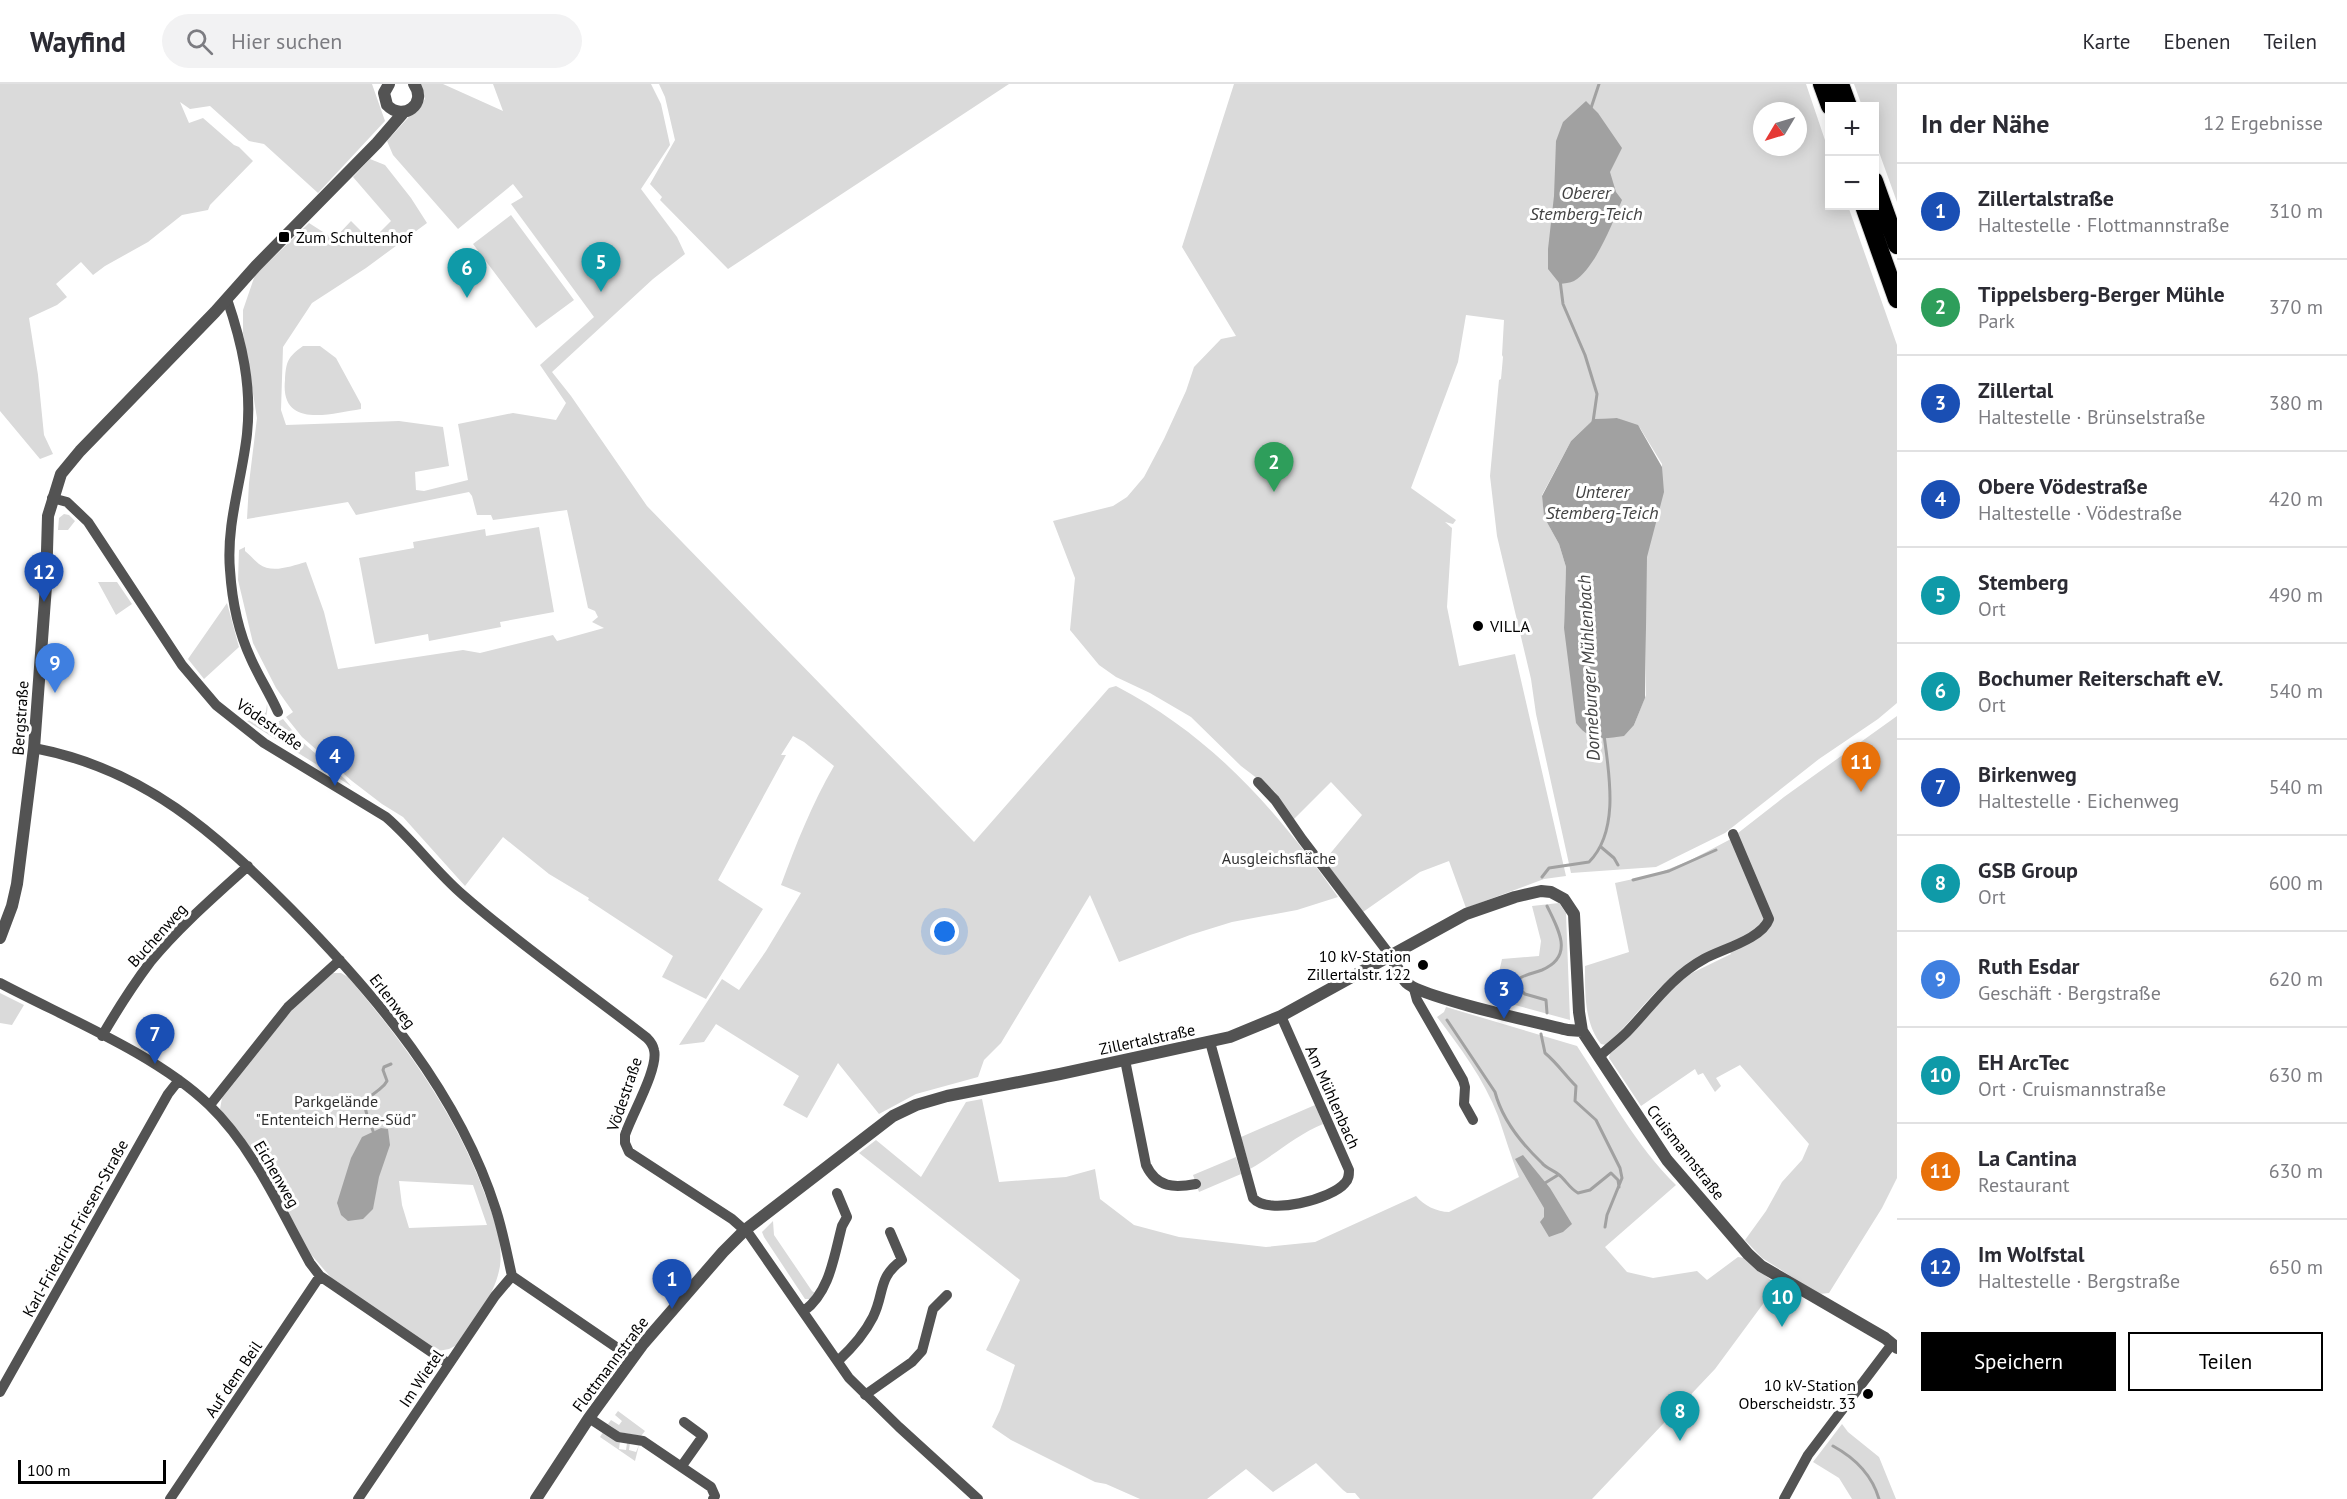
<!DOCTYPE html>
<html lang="de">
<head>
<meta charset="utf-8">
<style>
	:root { --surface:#fff; --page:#f2f2f3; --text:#2b2b33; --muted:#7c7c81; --line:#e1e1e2; --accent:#000 }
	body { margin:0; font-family:"PT Sans",sans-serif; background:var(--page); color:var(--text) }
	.controls { position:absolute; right:18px; top:18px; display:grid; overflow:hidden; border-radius:0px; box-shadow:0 3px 15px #0003 }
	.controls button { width:54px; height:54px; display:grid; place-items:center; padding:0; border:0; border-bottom:2px solid var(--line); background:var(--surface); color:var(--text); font:30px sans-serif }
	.compass { position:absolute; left:1753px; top:18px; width:54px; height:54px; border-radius:50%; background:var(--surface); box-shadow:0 3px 15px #0003; rotate:232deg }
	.scale { position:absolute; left:18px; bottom:15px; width:148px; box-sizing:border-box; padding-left:6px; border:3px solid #000; border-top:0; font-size:16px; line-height:21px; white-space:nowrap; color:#000; -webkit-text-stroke:4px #fff; paint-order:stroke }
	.you { position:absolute; left:945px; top:848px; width:21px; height:21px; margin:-15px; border:4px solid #fff; border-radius:50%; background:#1a73e8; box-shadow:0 0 0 9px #1a73e833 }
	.badge { display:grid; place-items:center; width:39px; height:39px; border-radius:50%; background:var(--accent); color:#fff; font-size:20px; font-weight:700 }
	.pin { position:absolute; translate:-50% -50px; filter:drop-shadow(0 2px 3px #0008) }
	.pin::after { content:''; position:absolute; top:32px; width:21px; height:18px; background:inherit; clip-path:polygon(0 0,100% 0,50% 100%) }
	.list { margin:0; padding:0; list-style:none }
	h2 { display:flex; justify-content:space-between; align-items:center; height:78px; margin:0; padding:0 24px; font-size:26px }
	h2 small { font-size:20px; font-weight:400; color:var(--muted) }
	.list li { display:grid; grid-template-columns:39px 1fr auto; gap:18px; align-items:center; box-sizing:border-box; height:96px; padding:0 24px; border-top:2px solid var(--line) }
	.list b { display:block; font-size:22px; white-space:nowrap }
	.list p { margin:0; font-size:20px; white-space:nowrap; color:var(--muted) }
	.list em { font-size:20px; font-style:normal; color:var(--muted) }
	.actions { display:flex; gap:12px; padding:18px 24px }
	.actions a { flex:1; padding:14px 0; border:2px solid var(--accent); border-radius:0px; text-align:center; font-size:21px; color:var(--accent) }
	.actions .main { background:var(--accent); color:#fff }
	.icon { flex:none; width:33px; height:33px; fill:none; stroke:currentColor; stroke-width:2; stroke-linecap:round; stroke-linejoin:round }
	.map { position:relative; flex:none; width:1897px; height:1415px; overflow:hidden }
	header { display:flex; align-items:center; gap:36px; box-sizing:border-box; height:84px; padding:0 30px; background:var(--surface); border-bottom:2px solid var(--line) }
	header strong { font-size:28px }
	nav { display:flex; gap:33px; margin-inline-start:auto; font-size:21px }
	.search { width:420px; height:54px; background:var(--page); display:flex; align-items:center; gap:15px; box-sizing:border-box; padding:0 21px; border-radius:33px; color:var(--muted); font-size:22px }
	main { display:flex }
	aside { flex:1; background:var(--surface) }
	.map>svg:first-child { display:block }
	.green { fill:#dadada; fill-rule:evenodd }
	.water { fill:#a1a1a1 }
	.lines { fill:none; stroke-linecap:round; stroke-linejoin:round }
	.stream { stroke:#a1a1a1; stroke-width:3 }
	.motorway-casing { stroke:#dbdbdb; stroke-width:20 }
	.minor { stroke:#535353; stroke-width:10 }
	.tertiary { stroke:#535353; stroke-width:12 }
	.motorway { stroke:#000; stroke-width:18 }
	.poi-dot { fill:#000; stroke:#fff; stroke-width:2 }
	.labels { text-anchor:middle; stroke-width:6; stroke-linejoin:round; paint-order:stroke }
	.poi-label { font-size:16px; fill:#000; stroke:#fff; text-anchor:start }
	.street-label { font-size:16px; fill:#000; stroke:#fff }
	.park-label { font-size:16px; fill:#313131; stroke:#fff }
	.water-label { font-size:18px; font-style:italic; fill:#424242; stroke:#fff }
</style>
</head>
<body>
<header>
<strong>Wayfind</strong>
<div class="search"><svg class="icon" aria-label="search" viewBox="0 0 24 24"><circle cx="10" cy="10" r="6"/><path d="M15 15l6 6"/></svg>Hier suchen</div>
<nav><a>Karte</a><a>Ebenen</a><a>Teilen</a></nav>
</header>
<main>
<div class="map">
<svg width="1897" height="1415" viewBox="0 0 1897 1415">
	<rect width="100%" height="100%" fill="#fff"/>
	<!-- green -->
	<path class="green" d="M0,0H372L385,37L318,109L264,60L249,57L210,22L190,25L180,18L189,39L203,34L234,61L239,63L253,77L210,121L208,126L182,131L148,158L105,182L93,191L81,178L56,200L67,213L57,221L29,234L38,291L44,351L53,370L40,375L0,327Z
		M419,0H443L503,27L493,0H651L661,20L670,61L641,105L677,153L685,170L653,195L552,288L571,312L647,422L974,758L1109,604L1116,602C1213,653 1276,725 1338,813L1297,826L1232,838L1190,851L1119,878L1090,811L1001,959L984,976L978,993L916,1010L879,1030L838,979L807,1034L783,1021L799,992L716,940L704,958L679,961L722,895L739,906L766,867L801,809L781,801C796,760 812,720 834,682L804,658L793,652L781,671H786L718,796L763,825L706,915L662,893L673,872L588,816L589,814L549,790L503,753L465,802L403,733L382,720L352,697L302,653L286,633L293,628L276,604L253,559L238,496L239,466L245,463V467C250,471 254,476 259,480C272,490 291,482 306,478L324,528L338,585L463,566L480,569L553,551L557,557L604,544L592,538L598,533L595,527L588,524L567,426L493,436L491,431H477L472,412L469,408L356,431L348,418L247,435L249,399L257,334L243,249V226L255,191L309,139L334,155L351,137L371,157L391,137L353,93L370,75L385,81L411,114L427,139L366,184L312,219L283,263L281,326L286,341L399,337L443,343L449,382L415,388L416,406L424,407L468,396L458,340L513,329L556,336L566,319L540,281L594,233L511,120L523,113L513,100L458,145L393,71L387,57L425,15Z
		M659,0H1009L728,185L660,116L662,113L650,100L675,56L665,13Z
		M1234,0H1806L1829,68L1830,122H1848L1897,261V619L1878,635L1819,675L1725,749L1656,783L1571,789L1536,630L1531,595L1497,452L1490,392L1499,296L1501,295L1503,273L1502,271L1504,236L1466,231L1458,278L1411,404L1456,436L1453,440L1445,438L1452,444L1447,523L1459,582L1515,570L1566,792L1544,795L1466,824L1449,777L1420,788L1363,828L1324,777L1362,731L1331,698L1293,736L1275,708L1241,682L1191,633L1150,609L1116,593L1099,581L1070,546L1075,494L1053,437L1113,422L1127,413L1144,393L1164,355L1186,307L1194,283L1221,255L1236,252L1182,163ZM1762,27H1798V63H1762ZM1617,334L1640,344L1662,380V408L1646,474V611L1634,641L1564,544L1566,483L1559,460L1544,433L1542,411L1571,357L1594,335Z
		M1854,0H1897V118L1875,57L1874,22H1862Z
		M511,131L574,216L536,244L473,160Z
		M303,262H320L336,274L361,320V325C330,330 280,345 285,296C286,277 288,273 303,262Z
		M64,430L69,431L75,437L68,446H58L59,434Z
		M539,443L554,528L500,538L501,543L429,557L428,550L375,560L359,474L414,464L413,458L485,445L486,452Z
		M98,498H117L132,520L116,531Z
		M227,519L239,563L204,595L188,575Z
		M267,620C268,625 267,630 265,636L270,642L283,635L300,656L345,695L351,702L247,637L261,634L266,628Z
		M1897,632V1094L1882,1124L1829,1209L1819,1210L1762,1174L1745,1156L1766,1127L1782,1098L1802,1076L1809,1060L1740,981L1716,994L1721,1002L1715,1008L1703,989L1698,991L1695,985L1641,1022L1609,974L1610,969L1660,912L1692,889L1731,870L1726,860C1709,870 1689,878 1674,891C1649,911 1631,939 1606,961L1601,960C1584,939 1585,908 1585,882L1629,868L1615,799L1656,790L1689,777L1729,756L1784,713Z
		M1559,819L1566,829L1570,936L1493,915L1502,875L1539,872L1541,857L1532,822Z
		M333,889H341L348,893C406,961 457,1031 487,1116C495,1137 503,1159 500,1182C495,1212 473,1237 457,1261L449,1265L438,1267L334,1197L308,1167L220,1025L222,1014L295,922ZM399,1097L473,1101L487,1141L409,1144L402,1121Z
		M0,909L24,921L12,941L0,939Z
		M1446,923L1577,962C1608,1009 1636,1062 1676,1101L1605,1163L1627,1188L1653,1194L1697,1187L1707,1196L1738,1173L1744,1174L1777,1201L1715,1285L1592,1415H1360L1355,1409H1347L1343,1406L1316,1379L1273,1408L1246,1385L1207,1415H1140L1106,1400L1095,1398L1011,1356L992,1343L1000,1326L1015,1281L986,1266L1020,1196L859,1069L876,1056L921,1093L966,1018L982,1015L999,1098L1066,1093L1095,1085L1100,1115L1134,1141L1179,1153L1266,1163L1315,1158L1416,1112C1423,1121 1437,1128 1449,1128L1519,1093C1511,1073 1505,1052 1498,1032C1484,995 1460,963 1437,933L1444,928Z
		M1315,1021L1323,1040C1296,1051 1275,1071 1250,1085L1241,1053Z
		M1236,1073L1241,1090L1199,1108L1193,1091Z
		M773,1137L774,1151L812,1207L815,1209L811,1215H805L764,1153L762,1148Z
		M618,1327L645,1347L641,1352L619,1348L608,1340L611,1336L619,1341L622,1337L615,1331Z
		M1842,1340L1848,1348L1879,1373L1896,1415H1852L1839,1394L1813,1378Z
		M603,1348L620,1357L619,1365L626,1366L627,1359H630L629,1366L636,1368L639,1361L635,1377L600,1353Z"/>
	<!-- water -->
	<path class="water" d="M1586,17L1598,29L1622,64L1610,88L1616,108L1622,116C1613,138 1595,185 1574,197C1570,199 1564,199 1560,200L1548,185V165L1554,112L1556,57L1563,38Z
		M1617,334L1638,341L1662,383L1664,408L1647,473L1645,614L1634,641L1624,652C1603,655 1590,658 1576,639L1564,544L1566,483L1559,460L1544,433L1542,412L1571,357L1594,335Z
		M381,1044L388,1045L390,1061L379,1093L373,1125L363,1135L348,1137L341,1131L337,1119L351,1074L362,1053Z
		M1523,1071L1550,1104L1572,1140L1563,1148L1549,1153L1540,1138L1544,1133V1124L1515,1075Z"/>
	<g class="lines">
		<!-- stream -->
		<path class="stream" d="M1591,24L1599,0
			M1560,196L1563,220L1585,271L1597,310L1593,338
			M1601,763L1614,774L1618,781
			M1542,793L1549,784L1589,778C1620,747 1609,689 1604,651
			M1633,796L1669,787L1716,766
			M1547,822C1558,845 1575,872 1542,886C1534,889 1527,890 1520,894L1518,904L1525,910L1546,916L1547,929
			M1447,936L1495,1008C1502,1035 1522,1060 1542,1079C1546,1084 1553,1086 1558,1090C1566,1096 1569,1104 1578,1109L1590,1106L1611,1089L1618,1096L1619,1103
			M1541,950L1545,969C1557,979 1565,991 1576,1002L1575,1017L1596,1036L1620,1084L1622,1094L1607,1131L1605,1143
			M373,1047C367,1029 358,1020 376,1008C381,1004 384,1003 387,997L383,986L384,983L391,980
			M1545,1099L1558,1091
			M1833,1362C1855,1374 1872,1391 1879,1415"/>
		<defs>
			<path id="motorway" d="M1822,0L1830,22
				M1840,0L1848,22
				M1874,97L1897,161
				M1864,122L1897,215"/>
		</defs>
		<!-- motorway casing -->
		<use href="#motorway" class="motorway-casing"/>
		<!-- minor -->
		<path class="minor" d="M227,215C242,259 252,302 247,350C242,396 226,440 230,486C232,517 238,547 251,575C259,593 270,610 278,628
			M52,414L67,418L88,438L182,581L216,621L264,659L386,733C414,757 435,787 463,811C521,862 586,906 647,954C650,957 653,961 654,966C659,984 631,1032 625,1051V1059L629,1068L732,1135L749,1150L849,1294L899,1343L978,1415
			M34,664C145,685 215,749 291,825C376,911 459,1009 496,1126C503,1148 507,1170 512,1192L632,1274
			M1258,698L1275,716L1302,755L1390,871
			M0,899C66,934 156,970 209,1021C253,1063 281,1127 310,1179L320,1192L449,1280
			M1414,905L1417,916L1463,996L1465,1003L1464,1020L1473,1036
			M102,952C117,926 133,901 151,877C180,842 215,812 248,782
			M1210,958L1253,1114C1268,1132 1332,1115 1345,1099C1349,1095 1349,1091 1349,1086L1281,932
			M1599,973C1608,964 1618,957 1627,948C1652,922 1671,893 1704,875C1722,865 1762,855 1769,835L1733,750
			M1125,976L1146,1081C1157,1104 1174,1104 1196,1100
			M210,1021L288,923L340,876
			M804,1227C830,1208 834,1172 842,1142L847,1133L837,1109
			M838,1277C852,1264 864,1251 873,1233C885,1209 877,1194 902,1176L890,1148
			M0,1308L168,1010L179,996
			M865,1311L912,1278L922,1267L933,1225L947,1211
			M589,1334L618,1353L643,1357L711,1403L715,1412L713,1415
			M681,1383L703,1352L684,1338
			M170,1415L320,1192
			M358,1415L495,1212L512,1192
			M1784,1415L1808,1371L1892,1260"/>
		<!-- tertiary -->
		<path class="tertiary" d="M389,0L384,9L387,21C403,38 428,20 414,0
			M0,854L12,822L17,800L34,664L46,502L48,432L61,390L80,367L215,228L256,182L377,59L403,29
			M1390,871C1396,880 1400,892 1407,899C1420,913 1543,940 1568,946L1582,947
			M536,1415L589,1334L643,1260L723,1168L745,1146L893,1032L916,1021L947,1012L1060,990L1230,953L1281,932L1466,830L1515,813L1541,807L1551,808L1564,815L1574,830L1579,928L1582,947L1667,1076L1748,1170L1761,1182L1885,1254L1897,1264"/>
		<!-- motorway -->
		<use href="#motorway" class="motorway"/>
	</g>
	<!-- markers -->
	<g class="poi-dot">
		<rect x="278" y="147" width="12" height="12" rx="3"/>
		<circle cx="1478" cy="542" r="6"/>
		<circle cx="1423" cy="881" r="6"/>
		<circle cx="1868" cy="1310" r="6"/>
	</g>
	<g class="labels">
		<!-- poi labels -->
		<g class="poi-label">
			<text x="296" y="159">Zum Schultenhof</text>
			<text x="1490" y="548">VILLA</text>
			<text x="1411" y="878" text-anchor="end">10 kV-Station<tspan x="1411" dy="18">Zillertalstr. 122</tspan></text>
			<text x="1856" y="1307" text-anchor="end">10 kV-Station<tspan x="1856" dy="18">Oberscheidstr. 33</tspan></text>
		</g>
		<!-- street labels -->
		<g class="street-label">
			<text transform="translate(20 634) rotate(-86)" y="6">Bergstraße</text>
			<text transform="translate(270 640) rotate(35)" y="6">Vödestraße</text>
			<text transform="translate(157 851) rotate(-48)" y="6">Buchenweg</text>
			<text transform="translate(393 917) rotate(52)" y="6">Erlenweg</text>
			<text transform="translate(1147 955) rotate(-12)" y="6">Zillertalstraße</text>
			<text transform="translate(624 1010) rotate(-71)" y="6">Vödestraße</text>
			<text transform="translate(1333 1013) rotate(66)" y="6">Am Mühlenbach</text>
			<text transform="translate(1686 1068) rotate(52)" y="6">Cruismannstraße</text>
			<text transform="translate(277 1090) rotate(60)" y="6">Eichenweg</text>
			<text transform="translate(75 1144) rotate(-61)" y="6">Karl-Friedrich-Friesen-Straße</text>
			<text transform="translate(610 1280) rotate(-53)" y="6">Flottmannstraße</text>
			<text transform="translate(421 1294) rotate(-56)" y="6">Im Wietel</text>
			<text transform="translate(233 1295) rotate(-56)" y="6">Auf dem Beil</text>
		</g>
		<!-- park labels -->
		<g class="park-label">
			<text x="1279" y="780">Ausgleichsfläche</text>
			<text x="336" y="1023">Parkgelände<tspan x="336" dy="18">"Ententeich Herne-Süd"</tspan></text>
		</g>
		<!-- water labels -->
		<g class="water-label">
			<text x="1586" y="115">Oberer<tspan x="1586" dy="21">Stemberg-Teich</tspan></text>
			<text x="1602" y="414">Unterer<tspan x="1602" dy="21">Stemberg-Teich</tspan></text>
			<text transform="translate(1589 584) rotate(-93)" y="6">Dorneburger Mühlenbach</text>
		</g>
	</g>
</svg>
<div class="controls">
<button>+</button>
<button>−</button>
</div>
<svg class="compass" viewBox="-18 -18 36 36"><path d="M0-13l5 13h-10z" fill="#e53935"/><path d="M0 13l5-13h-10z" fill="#7c7c81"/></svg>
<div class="scale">100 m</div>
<div class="you"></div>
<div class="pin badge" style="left:672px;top:1225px;background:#1a4fb4">1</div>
<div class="pin badge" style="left:1274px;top:408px;background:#2e9e5b">2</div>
<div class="pin badge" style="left:1504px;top:935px;background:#1a4fb4">3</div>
<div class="pin badge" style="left:335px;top:702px;background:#1a4fb4">4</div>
<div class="pin badge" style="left:601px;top:208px;background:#0f9aa8">5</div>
<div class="pin badge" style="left:467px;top:214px;background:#0f9aa8">6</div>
<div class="pin badge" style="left:155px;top:980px;background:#1a4fb4">7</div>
<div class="pin badge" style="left:1680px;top:1357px;background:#0f9aa8">8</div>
<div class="pin badge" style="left:55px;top:609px;background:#3f7fe0">9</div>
<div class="pin badge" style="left:1782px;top:1243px;background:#0f9aa8">10</div>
<div class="pin badge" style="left:1861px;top:708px;background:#e8710a">11</div>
<div class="pin badge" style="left:44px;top:518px;background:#1a4fb4">12</div>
</div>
<aside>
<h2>In der Nähe<small>12 Ergebnisse</small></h2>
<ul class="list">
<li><span class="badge" style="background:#1a4fb4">1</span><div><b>Zillertalstraße</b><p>Haltestelle · Flottmannstraße</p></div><em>310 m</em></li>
<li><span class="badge" style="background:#2e9e5b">2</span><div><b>Tippelsberg-Berger Mühle</b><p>Park</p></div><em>370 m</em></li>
<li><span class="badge" style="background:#1a4fb4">3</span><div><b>Zillertal</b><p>Haltestelle · Brünselstraße</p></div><em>380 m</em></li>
<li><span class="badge" style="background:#1a4fb4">4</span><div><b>Obere Vödestraße</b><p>Haltestelle · Vödestraße</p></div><em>420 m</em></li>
<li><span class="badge" style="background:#0f9aa8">5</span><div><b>Stemberg</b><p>Ort</p></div><em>490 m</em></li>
<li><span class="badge" style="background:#0f9aa8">6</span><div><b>Bochumer Reiterschaft eV.</b><p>Ort</p></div><em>540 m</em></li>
<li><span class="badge" style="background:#1a4fb4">7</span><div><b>Birkenweg</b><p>Haltestelle · Eichenweg</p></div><em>540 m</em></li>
<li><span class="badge" style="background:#0f9aa8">8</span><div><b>GSB Group</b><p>Ort</p></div><em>600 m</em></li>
<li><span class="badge" style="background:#3f7fe0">9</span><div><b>Ruth Esdar</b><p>Geschäft · Bergstraße</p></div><em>620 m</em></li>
<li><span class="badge" style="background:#0f9aa8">10</span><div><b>EH ArcTec</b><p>Ort · Cruismannstraße</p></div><em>630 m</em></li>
<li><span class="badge" style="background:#e8710a">11</span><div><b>La Cantina</b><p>Restaurant</p></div><em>630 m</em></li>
<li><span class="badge" style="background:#1a4fb4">12</span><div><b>Im Wolfstal</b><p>Haltestelle · Bergstraße</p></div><em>650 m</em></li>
</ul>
<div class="actions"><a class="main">Speichern</a><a>Teilen</a></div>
</aside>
</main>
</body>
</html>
